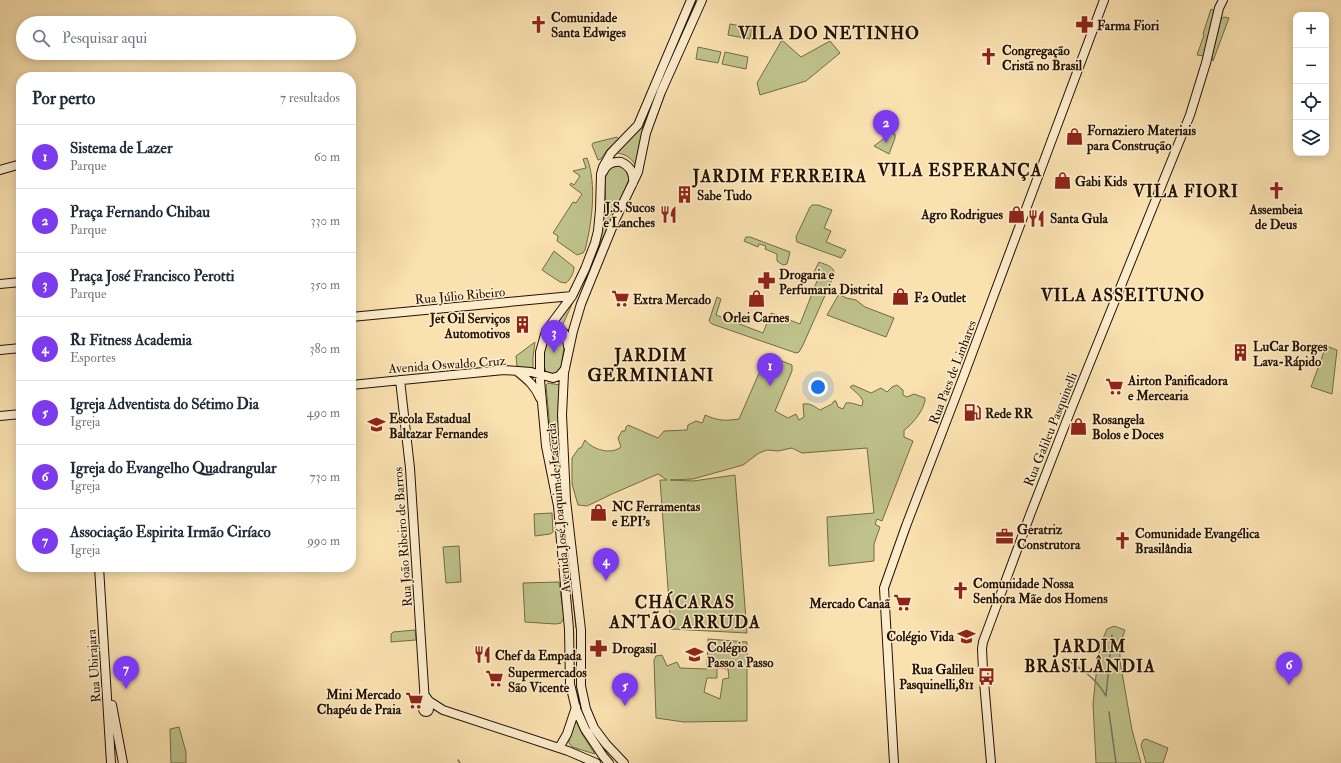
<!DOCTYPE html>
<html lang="pt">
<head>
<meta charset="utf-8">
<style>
	:root { --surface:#fff; --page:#f6f6f7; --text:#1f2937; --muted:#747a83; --line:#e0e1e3; --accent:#7c3aed }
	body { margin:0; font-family:"IM FELL Double Pica",serif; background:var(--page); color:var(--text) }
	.controls { position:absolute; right:12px; top:12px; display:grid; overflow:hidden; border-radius:8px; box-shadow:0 2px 10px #0003 }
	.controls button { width:36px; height:36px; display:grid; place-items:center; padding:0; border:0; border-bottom:1px solid var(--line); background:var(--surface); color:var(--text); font:20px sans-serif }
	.you { position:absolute; left:818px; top:387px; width:14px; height:14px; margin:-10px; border:3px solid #fff; border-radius:50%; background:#1a73e8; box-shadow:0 0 0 6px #1a73e833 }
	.badge { display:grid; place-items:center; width:26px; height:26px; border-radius:50%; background:var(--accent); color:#fff; font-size:13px; font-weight:700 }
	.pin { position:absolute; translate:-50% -33px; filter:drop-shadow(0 1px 2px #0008) }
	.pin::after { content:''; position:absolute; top:21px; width:14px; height:12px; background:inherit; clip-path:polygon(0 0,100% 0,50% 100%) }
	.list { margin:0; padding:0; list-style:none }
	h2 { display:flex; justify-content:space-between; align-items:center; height:52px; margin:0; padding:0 16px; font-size:17px }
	h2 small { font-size:13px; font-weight:400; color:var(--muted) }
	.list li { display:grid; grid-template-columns:26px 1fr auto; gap:12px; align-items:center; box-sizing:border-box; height:64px; padding:0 16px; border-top:1px solid var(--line) }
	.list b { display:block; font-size:15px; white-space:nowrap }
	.list p { margin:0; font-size:13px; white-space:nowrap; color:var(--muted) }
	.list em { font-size:13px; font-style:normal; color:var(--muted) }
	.icon { flex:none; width:22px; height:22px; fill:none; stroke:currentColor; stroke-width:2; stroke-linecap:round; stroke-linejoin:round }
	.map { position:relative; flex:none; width:1341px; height:763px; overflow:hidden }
	.search { position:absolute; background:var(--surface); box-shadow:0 2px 10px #0003; left:16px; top:16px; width:340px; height:44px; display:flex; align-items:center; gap:10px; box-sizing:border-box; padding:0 14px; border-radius:22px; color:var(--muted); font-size:15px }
	.panel { position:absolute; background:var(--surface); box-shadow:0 2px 10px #0003; left:16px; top:72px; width:340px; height:500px; border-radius:16px }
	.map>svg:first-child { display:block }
	.green { fill:#bfc28b; stroke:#726a46; fill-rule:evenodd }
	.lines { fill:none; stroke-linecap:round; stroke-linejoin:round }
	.stream { stroke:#6d7868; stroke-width:1.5 }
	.secondary-casing { stroke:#241100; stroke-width:10 }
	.secondary { stroke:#fceccc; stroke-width:8 }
	.labels { text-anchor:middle; stroke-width:3; stroke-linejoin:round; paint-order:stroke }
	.poi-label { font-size:13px; font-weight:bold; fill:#241100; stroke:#fceccc; text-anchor:start }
	.street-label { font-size:13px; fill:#241100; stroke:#fceccc }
	.district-label { font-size:17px; font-weight:bold; letter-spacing:1px; fill:#241100; stroke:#fceccc }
</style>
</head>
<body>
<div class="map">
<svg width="1341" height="763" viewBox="0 0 1341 763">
	<rect width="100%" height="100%" fill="#fae1b0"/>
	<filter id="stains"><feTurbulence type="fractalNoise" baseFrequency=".005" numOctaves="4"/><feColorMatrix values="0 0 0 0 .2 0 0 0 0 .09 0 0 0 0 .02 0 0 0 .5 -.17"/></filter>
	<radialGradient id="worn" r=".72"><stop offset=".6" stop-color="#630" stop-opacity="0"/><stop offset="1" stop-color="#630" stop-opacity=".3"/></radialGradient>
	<!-- green -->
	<path class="green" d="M1211,9L1215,11L1204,56L1197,55L1204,35L1203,34Z
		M1224,17L1229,18L1213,61L1212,59V55L1221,19Z
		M730,24L752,28L750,39L728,35Z
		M782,40L801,57L830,41L840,53L806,81L760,95L757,83Z
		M698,47L721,52L718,63L696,59Z
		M725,52L748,57L746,69L722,64Z
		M640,125L643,128L636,166C631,157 624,153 614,153Z
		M891,133L895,134V138L889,154L874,146Z
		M617,137L619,139L618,141L607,150L601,159L598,160L592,145L593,143Z
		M587,158C597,184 592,223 585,250L583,253L577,255L557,241L558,236L553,233L573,202L576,203L582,194L570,185L571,183L574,185L580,176L573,171L586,168L583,159Z
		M616,165L624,167L630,177L611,223L598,246L588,269L563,324L554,321L599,237L606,210L605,178L610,168Z
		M812,205H818L832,210L824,228L831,231L826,242L846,250L841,258L797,242L796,237L810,207Z
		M746,237H750L790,252L787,264L783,265L777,261V254L765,249L766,246L759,244L758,247L744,241Z
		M554,251L574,267C574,273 570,280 566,283L560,282L542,270Z
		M819,262C826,265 835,266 834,275L803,345L799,352L796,353L712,324L709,321L717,297L721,299L716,315L763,333L771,313L800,324L819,276L813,274Z
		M839,294L846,298L856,300L865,307L894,318L886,337L827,315Z
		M557,331L565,339L561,368L559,371L553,375L547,373C540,363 545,335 557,331Z
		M535,342L533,357V368H523L517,366L516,356Z
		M1326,346L1337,350L1332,394L1311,387Z
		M767,355L792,365V371L775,411L788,418L796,414L799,420L804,417L803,404C811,403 813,406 820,410L832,404L834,401H836L838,407L843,409L846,403C851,402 857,405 862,406L863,401L860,396L850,387L853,385L871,393L881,388L887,392L892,387L897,385L903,390V395L907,397L914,394L925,398C925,400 925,402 924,404C922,412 911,426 904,430V437L913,441L882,521L877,519L875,524L880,527L874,544V561L829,566L827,517L874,513L867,448L802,453L792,448L778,451L767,450L759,453L743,465L693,479L670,480L693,481L735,475L747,633L671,629L660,480H667L658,474L612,494L587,506L578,505L572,484V458L579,448H581L585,440C593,450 611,455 621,447L618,438L622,431H625L626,427L628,425L658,438L664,431L687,430L688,425L696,421L702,423L703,422L705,415C719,421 725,421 739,419Z
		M548,383L560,385L577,628H576L562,499L552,451L546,385Z
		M552,513L553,532L550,534L535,536L534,514Z
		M459,546L461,582L446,583L443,547Z
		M559,582L564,618L561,623L556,624L525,622L523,583Z
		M1114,626L1125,630L1120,644V661L1132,730L1141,763H1096L1093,704L1098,656L1104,636L1107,629Z
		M415,630L416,640L391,642V634L393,632Z
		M708,639L747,642V721L684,722L656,718L654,660L656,656L662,655L667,666L677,662L680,668L707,669ZM717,668L728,669L729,678L723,679L720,699L704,692L707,678H717Z
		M576,721L582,734L595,754L572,747L569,743V737Z
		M179,727L186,752V763H171L170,729Z
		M1146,739L1168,748L1163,763H1146L1141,745L1143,740Z"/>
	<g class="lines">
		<!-- stream -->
		<path class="stream" d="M1063,658C1081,668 1096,678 1106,696
			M1106,696L1112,635
			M1109,712L1116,763
			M458,760L460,763"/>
		<defs>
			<path id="secondary" d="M0,170L21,164
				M603,172C606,165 613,161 621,162C630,166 634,173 633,183
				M0,284L21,282
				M351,317L572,296
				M546,331C562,327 566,330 568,346
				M0,350L21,348
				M518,372C528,380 535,386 540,398
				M400,380L410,468L425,703L423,708
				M351,385L504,370L531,372L553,378L559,376L565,369
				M0,416L21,414
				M99,567L111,763
				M424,694L429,701L443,710L568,751L596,763
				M112,705L123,763
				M423 709a3 3 0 1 1 6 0a3 3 0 1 1-6 0Z
				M559,748L567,734L576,707
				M609,763L603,756L585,729L576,709L570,684L569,629L561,541L558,506L546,446L540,380V352L546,331L572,296L585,269L595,243L598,231L600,210L601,174L603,167L611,153L638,125L691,0
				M624,763L606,744L594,728L586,709L581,686V630L566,500L562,415L564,373L573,331L581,304L616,218L638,172L646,133L661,92L702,0
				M894,763L884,588L906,526L964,375L1104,0
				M991,763L983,670L982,649L983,642L1030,515L1070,412L1190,115L1206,63L1219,8L1223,0"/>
		</defs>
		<!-- secondary casing -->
		<use href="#secondary" class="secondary-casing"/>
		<!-- secondary -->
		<use href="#secondary" class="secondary"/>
	</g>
	<!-- icons -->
	<defs>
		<symbol id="church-bare" viewBox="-9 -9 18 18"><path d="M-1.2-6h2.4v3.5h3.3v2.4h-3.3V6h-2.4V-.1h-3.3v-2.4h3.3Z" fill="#8f2418" stroke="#fceccc" stroke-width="2.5" paint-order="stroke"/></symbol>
		<symbol id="pharmacy-bare" viewBox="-9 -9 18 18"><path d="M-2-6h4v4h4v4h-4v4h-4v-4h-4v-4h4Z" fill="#8f2418" stroke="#fceccc" stroke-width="2.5" paint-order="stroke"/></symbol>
		<symbol id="shop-bare" viewBox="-9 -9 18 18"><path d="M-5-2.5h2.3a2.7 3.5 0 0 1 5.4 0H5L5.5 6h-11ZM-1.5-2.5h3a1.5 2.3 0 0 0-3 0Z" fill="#8f2418" stroke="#fceccc" stroke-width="2.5" paint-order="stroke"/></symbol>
		<symbol id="building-bare" viewBox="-9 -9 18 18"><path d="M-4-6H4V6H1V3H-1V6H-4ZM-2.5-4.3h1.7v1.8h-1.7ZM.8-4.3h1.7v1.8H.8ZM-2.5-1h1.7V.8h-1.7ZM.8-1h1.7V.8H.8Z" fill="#8f2418" stroke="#fceccc" stroke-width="2.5" paint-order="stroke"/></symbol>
		<symbol id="restaurant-bare" viewBox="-9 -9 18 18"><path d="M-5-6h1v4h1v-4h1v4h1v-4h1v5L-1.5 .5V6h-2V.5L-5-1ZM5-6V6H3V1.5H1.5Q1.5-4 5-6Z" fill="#8f2418" stroke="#fceccc" stroke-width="2.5" paint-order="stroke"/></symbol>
		<symbol id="supermarket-bare" viewBox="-9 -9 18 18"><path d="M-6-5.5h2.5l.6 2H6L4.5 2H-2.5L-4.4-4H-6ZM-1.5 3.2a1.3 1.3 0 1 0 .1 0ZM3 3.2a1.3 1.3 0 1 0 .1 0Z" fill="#8f2418" stroke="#fceccc" stroke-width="2.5" paint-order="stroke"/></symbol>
		<symbol id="fuel-bare" viewBox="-9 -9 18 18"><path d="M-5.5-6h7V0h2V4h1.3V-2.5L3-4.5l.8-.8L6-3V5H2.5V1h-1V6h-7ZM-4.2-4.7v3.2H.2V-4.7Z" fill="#8f2418" stroke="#fceccc" stroke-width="2.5" paint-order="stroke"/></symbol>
		<symbol id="school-bare" viewBox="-9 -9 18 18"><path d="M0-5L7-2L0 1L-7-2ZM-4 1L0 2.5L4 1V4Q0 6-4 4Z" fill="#8f2418" stroke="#fceccc" stroke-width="2.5" paint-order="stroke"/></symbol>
		<symbol id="office-bare" viewBox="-9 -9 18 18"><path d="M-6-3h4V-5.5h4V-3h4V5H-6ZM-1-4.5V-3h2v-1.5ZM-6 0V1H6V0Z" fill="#8f2418" stroke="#fceccc" stroke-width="2.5" paint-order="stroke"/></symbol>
		<symbol id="bus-bare" viewBox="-9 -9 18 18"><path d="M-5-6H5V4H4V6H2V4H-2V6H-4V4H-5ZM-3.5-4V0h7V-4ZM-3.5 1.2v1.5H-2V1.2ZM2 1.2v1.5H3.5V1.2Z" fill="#8f2418" stroke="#fceccc" stroke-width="2.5" paint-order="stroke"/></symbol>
	</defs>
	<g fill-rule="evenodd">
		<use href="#church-bare" x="526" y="12" width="25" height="25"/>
		<use href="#pharmacy-bare" x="1072" y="12" width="25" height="25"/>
		<use href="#church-bare" x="976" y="44" width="25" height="25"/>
		<use href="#shop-bare" x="1062" y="124" width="25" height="25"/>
		<use href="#shop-bare" x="1050" y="168" width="25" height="25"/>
		<use href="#church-bare" x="1264" y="178" width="25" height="25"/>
		<use href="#building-bare" x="672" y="182" width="25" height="25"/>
		<use href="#restaurant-bare" x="656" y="202" width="25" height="25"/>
		<use href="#shop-bare" x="1004" y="202" width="25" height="25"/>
		<use href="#restaurant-bare" x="1024" y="206" width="25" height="25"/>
		<use href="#pharmacy-bare" x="754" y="268" width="25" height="25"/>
		<use href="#shop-bare" x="888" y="284" width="25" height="25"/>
		<use href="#shop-bare" x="744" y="286" width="25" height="25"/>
		<use href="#supermarket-bare" x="608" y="286" width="25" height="25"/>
		<use href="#building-bare" x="510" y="312" width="25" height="25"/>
		<use href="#building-bare" x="1228" y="340" width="25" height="25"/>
		<use href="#supermarket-bare" x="1102" y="374" width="25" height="25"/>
		<use href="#fuel-bare" x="960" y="400" width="25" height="25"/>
		<use href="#school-bare" x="364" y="412" width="25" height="25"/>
		<use href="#shop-bare" x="1066" y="414" width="25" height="25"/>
		<use href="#shop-bare" x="586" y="500" width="25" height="25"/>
		<use href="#office-bare" x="992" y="524" width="25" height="25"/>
		<use href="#church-bare" x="1110" y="528" width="25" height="25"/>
		<use href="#church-bare" x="948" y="578" width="25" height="25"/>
		<use href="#supermarket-bare" x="890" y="590" width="25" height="25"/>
		<use href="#school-bare" x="954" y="624" width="25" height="25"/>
		<use href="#pharmacy-bare" x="586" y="636" width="25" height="25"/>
		<use href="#school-bare" x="682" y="642" width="25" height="25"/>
		<use href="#restaurant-bare" x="470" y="642" width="25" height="25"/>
		<use href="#bus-bare" x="974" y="664" width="25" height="25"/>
		<use href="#supermarket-bare" x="482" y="666" width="25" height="25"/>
		<use href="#supermarket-bare" x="402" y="688" width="25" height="25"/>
	</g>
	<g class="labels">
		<!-- poi labels -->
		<g class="poi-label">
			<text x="551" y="22">Comunidade<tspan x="551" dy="15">Santa Edwiges</tspan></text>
			<text x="1097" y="30">Farma Fiori</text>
			<text x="1002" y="55">Congregação<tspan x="1002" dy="15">Cristã no Brasil</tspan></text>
			<text x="1087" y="135">Fornaziero Materiais<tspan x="1087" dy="15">para Construção</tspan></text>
			<text x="1075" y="186">Gabi Kids</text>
			<text x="697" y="200">Sabe Tudo</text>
			<text x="655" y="212" text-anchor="end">J.S. Sucos<tspan x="655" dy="15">e Lanches</tspan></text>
			<text x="1276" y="214" text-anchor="middle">Assembeia<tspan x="1276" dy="15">de Deus</tspan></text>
			<text x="1003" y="219" text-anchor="end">Agro Rodrigues</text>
			<text x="1050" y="223">Santa Gula</text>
			<text x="779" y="279">Drogaria e<tspan x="779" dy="15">Perfumaria Distrital</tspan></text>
			<text x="914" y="302">F2 Outlet</text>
			<text x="633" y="304">Extra Mercado</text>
			<text x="756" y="322" text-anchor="middle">Orlei Carnes</text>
			<text x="510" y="323" text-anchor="end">Jet Oil Serviços<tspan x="510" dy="15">Automotivos</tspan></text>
			<text x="1253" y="351">LuCar Borges<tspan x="1253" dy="15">Lava-Rápido</tspan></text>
			<text x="1128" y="385">Airton Panificadora<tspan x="1128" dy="15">e Mercearia</tspan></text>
			<text x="985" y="418">Rede RR</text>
			<text x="389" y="423">Escola Estadual<tspan x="389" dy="15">Baltazar Fernandes</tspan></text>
			<text x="1092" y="424">Rosangela<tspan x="1092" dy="15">Bolos e Doces</tspan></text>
			<text x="612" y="511">NC Ferramentas<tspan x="612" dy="15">e EPI's</tspan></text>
			<text x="1017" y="534">Geratriz<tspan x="1017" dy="15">Construtora</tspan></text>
			<text x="1135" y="538">Comunidade Evangélica<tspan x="1135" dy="15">Brasilândia</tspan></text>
			<text x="973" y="588">Comunidade Nossa<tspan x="973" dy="15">Senhora Mãe dos Homens</tspan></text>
			<text x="890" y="608" text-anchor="end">Mercado Canaã</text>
			<text x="954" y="641" text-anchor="end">Colégio Vida</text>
			<text x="707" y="652">Colégio<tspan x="707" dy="15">Passo a Passo</tspan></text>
			<text x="612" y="653">Drogasil</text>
			<text x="495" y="660">Chef da Empada</text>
			<text x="974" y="674" text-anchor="end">Rua Galileu<tspan x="974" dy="15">Pasquinelli,811</tspan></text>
			<text x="508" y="677">Supermercados<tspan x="508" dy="15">São Vicente</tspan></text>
			<text x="401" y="699" text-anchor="end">Mini Mercado<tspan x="401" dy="15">Chapéu de Praia</tspan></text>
		</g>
		<!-- street labels -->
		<g class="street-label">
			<text transform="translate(460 295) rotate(-5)" y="5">Rua Júlio Ribeiro</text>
			<text transform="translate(447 364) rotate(-4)" y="5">Avenida Oswaldo Cruz</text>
			<text transform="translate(952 372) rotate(-69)" y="5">Rua Paes de Linhares</text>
			<text transform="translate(1050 429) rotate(-68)" y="5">Rua Galileu Pasquinelli</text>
			<text transform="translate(558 508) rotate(-95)" y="5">Avenida José Joaquim de Lacerda</text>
			<text transform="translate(402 537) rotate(-94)" y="5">Rua João Ribeiro de Barros</text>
			<text transform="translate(93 666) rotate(-94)" y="5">Rua Ubirajara</text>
		</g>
		<!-- district labels -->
		<g class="district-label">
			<text x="829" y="39">VILA DO NETINHO</text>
			<text x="960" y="176">VILA ESPERANÇA</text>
			<text x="780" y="182">JARDIM FERREIRA</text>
			<text x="1186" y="197">VILA FIORI</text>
			<text x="1123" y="301">VILA ASSEITUNO</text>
			<text x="651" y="361">JARDIM<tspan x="651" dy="20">GERMINIANI</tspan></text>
			<text x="685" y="608">CHÁCARAS<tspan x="685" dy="20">ANTÃO ARRUDA</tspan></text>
			<text x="1090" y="652">JARDIM<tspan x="1090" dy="20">BRASILÂNDIA</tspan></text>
		</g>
	</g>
	<rect width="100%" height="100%" filter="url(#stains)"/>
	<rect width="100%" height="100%" fill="url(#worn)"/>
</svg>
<div class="controls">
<button>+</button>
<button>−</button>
<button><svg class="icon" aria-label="locate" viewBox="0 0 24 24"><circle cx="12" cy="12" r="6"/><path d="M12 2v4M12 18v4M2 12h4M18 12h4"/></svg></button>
<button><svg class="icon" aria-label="layers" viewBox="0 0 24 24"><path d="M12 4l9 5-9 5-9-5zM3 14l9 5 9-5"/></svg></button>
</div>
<div class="you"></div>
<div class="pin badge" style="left:770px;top:386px">1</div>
<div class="pin badge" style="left:886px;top:143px">2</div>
<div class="pin badge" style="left:554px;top:353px">3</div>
<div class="pin badge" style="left:606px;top:581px">4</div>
<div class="pin badge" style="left:625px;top:706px">5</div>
<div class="pin badge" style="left:1289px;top:685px">6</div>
<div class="pin badge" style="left:126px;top:689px">7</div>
<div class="search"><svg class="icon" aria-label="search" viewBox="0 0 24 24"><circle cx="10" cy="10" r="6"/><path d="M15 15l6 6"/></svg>Pesquisar aqui</div>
<section class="panel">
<h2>Por perto<small>7 resultados</small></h2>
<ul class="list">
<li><span class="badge">1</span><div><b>Sistema de Lazer</b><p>Parque</p></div><em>60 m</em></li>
<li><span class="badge">2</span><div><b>Praça Fernando Chibau</b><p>Parque</p></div><em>330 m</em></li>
<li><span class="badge">3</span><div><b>Praça José Francisco Perotti</b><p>Parque</p></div><em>350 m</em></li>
<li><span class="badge">4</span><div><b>R1 Fitness Academia</b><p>Esportes</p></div><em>380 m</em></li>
<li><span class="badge">5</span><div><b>Igreja Adventista do Sétimo Dia</b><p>Igreja</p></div><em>490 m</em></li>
<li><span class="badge">6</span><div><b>Igreja do Evangelho Quadrangular</b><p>Igreja</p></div><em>730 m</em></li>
<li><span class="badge">7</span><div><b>Associação Espirita Irmão Ciríaco</b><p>Igreja</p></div><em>990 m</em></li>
</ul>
</section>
</div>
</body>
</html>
